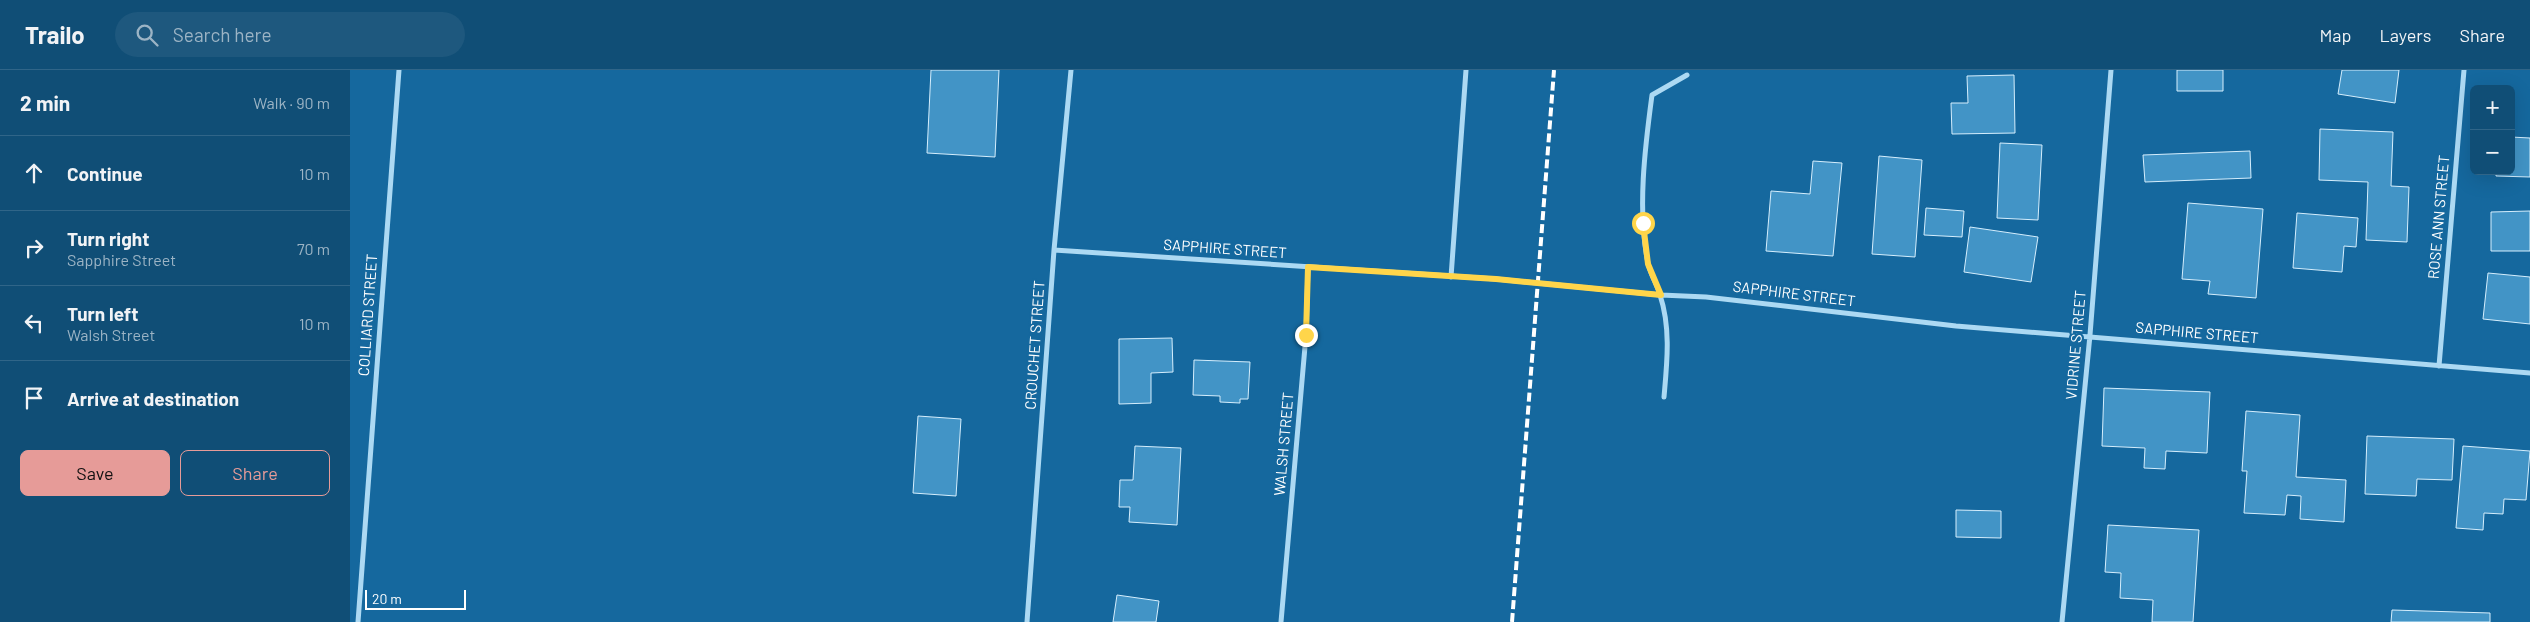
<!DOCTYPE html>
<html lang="en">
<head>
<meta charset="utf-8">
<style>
	:root { --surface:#104e76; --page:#1e587e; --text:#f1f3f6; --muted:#9cb4c5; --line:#306588; --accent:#e69b98 }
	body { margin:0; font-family:Barlow,sans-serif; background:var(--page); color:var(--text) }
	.controls { position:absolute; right:15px; top:15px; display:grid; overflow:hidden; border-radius:8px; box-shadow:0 5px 20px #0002 }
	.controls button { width:45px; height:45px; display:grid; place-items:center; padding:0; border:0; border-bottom:1px solid var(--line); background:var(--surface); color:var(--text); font:25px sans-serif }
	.scale { position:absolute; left:15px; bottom:12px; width:101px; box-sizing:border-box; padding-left:5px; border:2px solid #fff; border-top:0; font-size:14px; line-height:18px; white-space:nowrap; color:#fff; -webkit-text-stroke:4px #15689e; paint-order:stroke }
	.stop { position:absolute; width:15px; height:15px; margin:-11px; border:4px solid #ffd54a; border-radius:50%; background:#fff }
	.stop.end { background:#ffd54a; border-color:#fff; box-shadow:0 1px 5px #0008 }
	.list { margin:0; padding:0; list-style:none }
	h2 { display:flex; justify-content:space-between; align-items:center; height:65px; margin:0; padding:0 20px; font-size:21px }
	h2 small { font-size:16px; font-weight:400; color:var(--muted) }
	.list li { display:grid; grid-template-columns:32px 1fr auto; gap:15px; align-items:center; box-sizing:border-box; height:75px; padding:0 20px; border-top:1px solid var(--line) }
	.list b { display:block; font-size:19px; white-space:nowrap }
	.list p { margin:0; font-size:16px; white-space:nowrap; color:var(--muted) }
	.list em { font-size:16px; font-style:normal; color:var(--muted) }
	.actions { display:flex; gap:10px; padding:15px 20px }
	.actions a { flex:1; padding:11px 0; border:1px solid var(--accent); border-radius:8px; text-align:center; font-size:18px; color:var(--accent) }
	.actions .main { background:var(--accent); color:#111 }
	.icon { flex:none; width:28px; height:28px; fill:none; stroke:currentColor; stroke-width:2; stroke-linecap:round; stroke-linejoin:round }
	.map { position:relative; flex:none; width:2180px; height:552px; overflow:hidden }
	header { display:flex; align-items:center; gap:30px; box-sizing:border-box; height:70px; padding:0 25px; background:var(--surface); border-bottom:1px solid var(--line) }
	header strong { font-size:24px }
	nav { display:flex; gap:28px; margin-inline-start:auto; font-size:18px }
	.search { width:350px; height:45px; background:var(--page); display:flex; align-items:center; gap:12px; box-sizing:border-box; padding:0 18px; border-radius:28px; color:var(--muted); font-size:19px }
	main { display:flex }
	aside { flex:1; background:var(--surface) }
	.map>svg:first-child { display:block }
	.building { fill:#4294c6; stroke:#d5eefd }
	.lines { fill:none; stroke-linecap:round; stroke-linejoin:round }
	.street { stroke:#acd9f3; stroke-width:5 }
	.rail { stroke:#fff; stroke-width:4; stroke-dasharray:9 4; stroke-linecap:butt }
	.route { stroke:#ffd54a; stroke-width:6 }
	.labels { text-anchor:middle; stroke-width:4.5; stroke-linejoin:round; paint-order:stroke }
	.street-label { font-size:15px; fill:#fff; stroke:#15689e }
</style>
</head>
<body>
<header>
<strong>Trailo</strong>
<div class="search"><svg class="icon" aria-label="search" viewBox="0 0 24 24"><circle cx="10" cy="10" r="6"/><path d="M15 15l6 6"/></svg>Search here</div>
<nav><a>Map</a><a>Layers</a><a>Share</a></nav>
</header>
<main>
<aside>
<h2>2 min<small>Walk · 90 m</small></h2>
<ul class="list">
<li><svg class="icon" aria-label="ahead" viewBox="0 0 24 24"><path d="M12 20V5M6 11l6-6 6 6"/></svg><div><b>Continue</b></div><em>10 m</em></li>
<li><svg class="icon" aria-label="right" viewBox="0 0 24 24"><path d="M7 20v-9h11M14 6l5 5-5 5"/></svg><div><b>Turn right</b><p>Sapphire Street</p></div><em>70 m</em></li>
<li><svg class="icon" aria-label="left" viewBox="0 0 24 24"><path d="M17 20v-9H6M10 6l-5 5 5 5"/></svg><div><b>Turn left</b><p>Walsh Street</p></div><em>10 m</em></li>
<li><svg class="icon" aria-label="arrive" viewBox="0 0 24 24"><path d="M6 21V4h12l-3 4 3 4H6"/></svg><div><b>Arrive at destination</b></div></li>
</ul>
<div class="actions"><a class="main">Save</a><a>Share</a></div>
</aside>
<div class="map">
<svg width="2180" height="552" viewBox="0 0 2180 552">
	<rect width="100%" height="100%" fill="#15689e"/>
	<!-- building -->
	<path class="building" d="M581,0H649L645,87L577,83Z
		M1827,0H1873V21H1827Z
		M1992,0H2049L2045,33L1988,24Z
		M1664,5L1665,63L1602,64L1601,33H1618L1617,6Z
		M1970,59L2043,62L2041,116L2059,117L2057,172L2016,170L2018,112L1969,110Z
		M2161,67L2180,68V107L2146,106V101H2161Z
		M1650,73L1692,75L1688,150L1647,148Z
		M1900,81L1901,108L1795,112L1793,85Z
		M1529,86L1572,90L1565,187L1522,184Z
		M1463,91L1492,93L1483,186L1416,181L1421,121L1460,124Z
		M1838,133L1913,139L1906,228L1858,224L1860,211L1832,209Z
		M1576,138L1614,141L1612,167L1574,165Z
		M2180,141V181H2141V142Z
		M1947,143L2008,148L2006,177L1994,176L1992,202L1943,198Z
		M1620,157L1688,167L1681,212L1614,202Z
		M2138,203L2180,207V254L2133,249Z
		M822,268L823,302L801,303V333L769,334V269Z
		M844,290L900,292L898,329H890V333L870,332V326L843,325Z
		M1754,318L1860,322L1857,383L1816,381L1815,399L1794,398L1795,378L1752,376Z
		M1896,341L1950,345L1946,407L1996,410L1994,452L1950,449L1951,426L1937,425L1935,445L1894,443L1897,401H1892Z
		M568,346L611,349L606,426L563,423Z
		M2017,366L2104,369L2102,410L2067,409L2066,426L2015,424Z
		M785,376L831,378L827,455L779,452L780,437H769L770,410H783Z
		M2113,376L2180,381L2176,430L2154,429L2153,444L2134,443L2133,460L2106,458Z
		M1606,440L1651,441V468L1606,467Z
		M1758,455L1849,460L1843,552H1802L1803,530L1770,528L1771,503L1755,502Z
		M767,525L809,531L806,552H763Z
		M2042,540L2140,543V552H2041Z"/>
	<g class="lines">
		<!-- street -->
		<path class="street" d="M704,180L1146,209L1311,225L1356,227L1606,256L2180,303
			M1101,207L1116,0
			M2089,296L2114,0
			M1314,327C1317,293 1321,258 1310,225C1307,214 1300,204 1298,193C1287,141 1295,77 1302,25L1337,5
			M8,552L49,0
			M677,552L704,180L721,0
			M931,552L956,265L958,197
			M1712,552L1740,265L1761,0"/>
		<!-- rail -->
		<path class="rail" d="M1162,552L1204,0"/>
	</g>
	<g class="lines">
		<!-- route -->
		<path class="route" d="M956,265L958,197L1146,209L1311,225L1298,194L1293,153"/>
	</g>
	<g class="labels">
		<!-- street labels -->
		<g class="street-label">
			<text transform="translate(2089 147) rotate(-85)" y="5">ROSE ANN STREET</text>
			<text transform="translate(875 179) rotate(4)" y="5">SAPPHIRE STREET</text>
			<text transform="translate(1444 224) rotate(7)" y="5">SAPPHIRE STREET</text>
			<text transform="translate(18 245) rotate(-86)" y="5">COLLIARD STREET</text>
			<text transform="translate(1847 263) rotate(5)" y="5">SAPPHIRE STREET</text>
			<text transform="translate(685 275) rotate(-86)" y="5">CROUCHET STREET</text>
			<text transform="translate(1726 275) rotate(-85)" y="5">VIDRINE STREET</text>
			<text transform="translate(934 374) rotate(-85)" y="5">WALSH STREET</text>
		</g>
	</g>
</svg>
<div class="controls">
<button>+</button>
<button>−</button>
</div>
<div class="scale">20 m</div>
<div class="stop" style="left:1293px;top:153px"></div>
<div class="stop end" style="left:956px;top:265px"></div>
</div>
</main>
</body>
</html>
